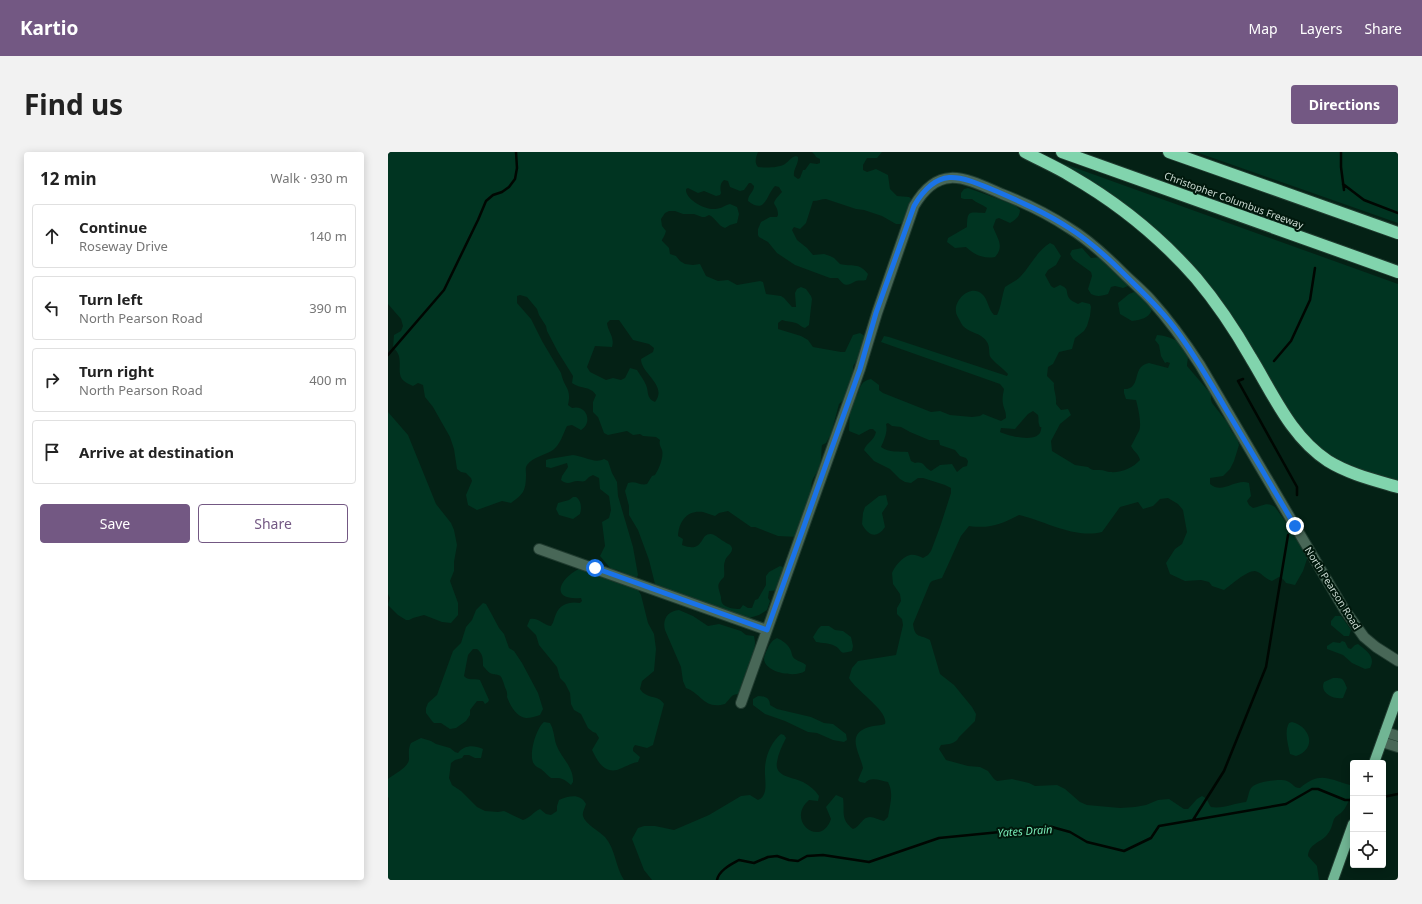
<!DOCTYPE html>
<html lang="en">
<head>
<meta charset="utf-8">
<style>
	:root { --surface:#fff; --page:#f2f2f2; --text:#222; --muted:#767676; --line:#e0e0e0; --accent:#735883 }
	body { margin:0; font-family:"Noto Sans",sans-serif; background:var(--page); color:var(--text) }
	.controls { position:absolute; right:12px; bottom:12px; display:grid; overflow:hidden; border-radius:4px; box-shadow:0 2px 10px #0003 }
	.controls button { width:36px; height:36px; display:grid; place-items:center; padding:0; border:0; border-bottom:1px solid var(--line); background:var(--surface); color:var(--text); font:20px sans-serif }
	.stop { position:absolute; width:12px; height:12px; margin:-9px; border:3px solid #1a73e8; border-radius:50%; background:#fff }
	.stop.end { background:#1a73e8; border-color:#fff; box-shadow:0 1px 4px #0008 }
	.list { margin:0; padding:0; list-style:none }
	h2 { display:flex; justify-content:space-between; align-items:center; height:52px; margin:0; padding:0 16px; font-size:17px }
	h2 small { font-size:13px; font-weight:400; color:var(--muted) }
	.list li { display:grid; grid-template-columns:26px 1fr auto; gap:12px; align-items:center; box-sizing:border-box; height:64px; margin:0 8px 8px; padding:0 8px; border:1px solid var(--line); border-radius:4px }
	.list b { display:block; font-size:15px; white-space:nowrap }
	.list p { margin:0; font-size:13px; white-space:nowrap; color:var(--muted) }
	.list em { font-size:13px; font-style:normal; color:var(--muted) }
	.actions { display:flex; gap:8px; padding:12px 16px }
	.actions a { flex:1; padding:9px 0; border:1px solid var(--accent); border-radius:4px; text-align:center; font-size:14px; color:var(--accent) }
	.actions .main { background:var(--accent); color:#fff }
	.icon { flex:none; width:22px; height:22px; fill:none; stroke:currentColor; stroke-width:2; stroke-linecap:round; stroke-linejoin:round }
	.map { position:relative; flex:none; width:1010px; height:728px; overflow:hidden; border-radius:4px }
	header { display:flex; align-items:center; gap:24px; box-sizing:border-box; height:56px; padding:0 20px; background:var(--accent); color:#fff }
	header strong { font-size:19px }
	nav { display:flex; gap:22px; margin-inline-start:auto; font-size:14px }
	.intro { display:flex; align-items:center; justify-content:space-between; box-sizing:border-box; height:96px; padding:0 24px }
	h1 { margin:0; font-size:28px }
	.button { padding:10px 18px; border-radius:4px; background:var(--accent); color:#fff; font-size:14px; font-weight:700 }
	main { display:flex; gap:24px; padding:0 24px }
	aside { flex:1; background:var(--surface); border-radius:4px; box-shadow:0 2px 10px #0003 }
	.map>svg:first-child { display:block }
	.green { fill:#003421; fill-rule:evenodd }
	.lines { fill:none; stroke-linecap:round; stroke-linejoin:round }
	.stream { stroke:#000702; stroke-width:2.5 }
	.minor-casing { stroke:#203b2f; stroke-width:12 }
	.major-casing { stroke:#203b2f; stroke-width:12 }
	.highway-casing { stroke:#203b2f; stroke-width:14 }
	.minor { stroke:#486757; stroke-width:10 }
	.major { stroke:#71b594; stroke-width:10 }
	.highway { stroke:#81d4ad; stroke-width:12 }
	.route { stroke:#1a73e8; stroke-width:5 }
	.labels { text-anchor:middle; stroke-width:4; stroke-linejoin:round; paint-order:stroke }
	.street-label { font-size:10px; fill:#cadad2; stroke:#00180c }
	.water-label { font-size:11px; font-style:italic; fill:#79ecb8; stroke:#00180c }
</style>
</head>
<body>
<header>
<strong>Kartio</strong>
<nav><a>Map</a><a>Layers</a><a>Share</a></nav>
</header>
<div class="intro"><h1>Find us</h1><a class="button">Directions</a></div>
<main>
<aside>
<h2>12 min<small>Walk · 930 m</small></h2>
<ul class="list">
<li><svg class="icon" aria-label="ahead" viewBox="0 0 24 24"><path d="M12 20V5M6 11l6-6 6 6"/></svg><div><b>Continue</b><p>Roseway Drive</p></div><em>140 m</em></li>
<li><svg class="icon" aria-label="left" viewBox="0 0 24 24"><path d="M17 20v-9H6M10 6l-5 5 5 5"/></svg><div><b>Turn left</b><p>North Pearson Road</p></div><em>390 m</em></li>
<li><svg class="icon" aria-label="right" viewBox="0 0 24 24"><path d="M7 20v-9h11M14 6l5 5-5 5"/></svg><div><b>Turn right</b><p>North Pearson Road</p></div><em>400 m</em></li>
<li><svg class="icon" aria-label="arrive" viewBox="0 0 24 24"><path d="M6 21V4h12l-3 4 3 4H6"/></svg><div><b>Arrive at destination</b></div></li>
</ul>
<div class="actions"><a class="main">Save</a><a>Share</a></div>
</aside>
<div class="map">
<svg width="1010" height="728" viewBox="0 0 1010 728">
	<rect width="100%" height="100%" fill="#042115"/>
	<!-- green -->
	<path class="green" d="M0,0H370C368,5 366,11 370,15C377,16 390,16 397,12C401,9 403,5 408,4L410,5C411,12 405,17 406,24L410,27L412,26L415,18H417L422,11L429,12L432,11V7L428,5L427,3L424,0H494L489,6H479L475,13V18L479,20L488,17L500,23L502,37L509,44L521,45L525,48L523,67L512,72H508L494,64L476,58L468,57L438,47C433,47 430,49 425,49L418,71L412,77L406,75L404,78L409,88L419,96L425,103L436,102L442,104L446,106L452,112C464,115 471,110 480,122L478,128C475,129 471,128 468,129C459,134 457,135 450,126H442L407,113L389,101L380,90L371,85L370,83V77L373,70L382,65H389L390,63C390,49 379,56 394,40L391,35L387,34C378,43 378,63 360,49C360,42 366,40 366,34L363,31H361L356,38L352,39L342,35L340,29L336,28C332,31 332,36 333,41L332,43L328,44L316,39L310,41L300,36L298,37C297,48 318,58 327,57C333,57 337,53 342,52L349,55L351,62L349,71L342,73L337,76C329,73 328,66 321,63L317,65H314L306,62H295L287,59H281L277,61L273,67L274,74L278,79C274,93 270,84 281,96L282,102L288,104L292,109L297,112L305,113L312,112L318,124L330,129L340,128L349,133L372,129L375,130L378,142L393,144L396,146L404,155H408L407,141L409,137L413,135L418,137L423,144L424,147L421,173L417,176C413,175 411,172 408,171C402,169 399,170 394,168L390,171V177L413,184L420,188L425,195L453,200H457L465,183L472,181L477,184L471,205L465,214V222L459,245L451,252L443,282L438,291L434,293C433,299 434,306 432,312C429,326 421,324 424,342L418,351L419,354L410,385L390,384L367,375H363L340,359L331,361L327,364C323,363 319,361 315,360C299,358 291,369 290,384L295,387L294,393C317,402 311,381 323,382C329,383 332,388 337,390C339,392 343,392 344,396C345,401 338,404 337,409C335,414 337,420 336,425C328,433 330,434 333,445C333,446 333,449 334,451C337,456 347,457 352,457L355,453L360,456H364L367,448L370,447L378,433V424L381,420L392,414L398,416L393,438L381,439L380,446L382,449L379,458L371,463L361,466L355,465L336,457L312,450L267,432L261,408L250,378L241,363V354L237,339L240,331C248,328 252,334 259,332L264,324L267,323C271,317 276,305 274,298C272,294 271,292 272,288L268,285L255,284L252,282L245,283L239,279L220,283L216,281L210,265L205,260V250L208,243C203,234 192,237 184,231L185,224L170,200L159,179L158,174L151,163L149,157L139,145L132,143L129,144V151L143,167L154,189L173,221C176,236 184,236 180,253L184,256C199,252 205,271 193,278L184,273L179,274C175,282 172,293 165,298C156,304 146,304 139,313C137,316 138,319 138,322C138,338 136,342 123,351L114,349L89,358L80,353L78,343L84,329L83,326L78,321L73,320L69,317L66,297L62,285L45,255L37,245L35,233L30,231L25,234C21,232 16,230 14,227C8,219 17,204 5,196L6,183L13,179L15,174L13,167L0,152ZM222,168H231L245,188L261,192L266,196L265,200L253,207C253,222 280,233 267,250C258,246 261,240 258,233C256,228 252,223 249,218L242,216L237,226L233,228L225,226L218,228L202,220L199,215L207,194L224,195C227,185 220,180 219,171Z
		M808,0H1010V71Z
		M671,10L1010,132V329L962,315L941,304L914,279L814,126L670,12Z
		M580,36L627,53L632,58C632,64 628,68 622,71L611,66L608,67L605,75C609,86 617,94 607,105C595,107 587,103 578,95L567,96L559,90L560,86L579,75C579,57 582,61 597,61L599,56C594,52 588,51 584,47H576L573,46V41L576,37Z
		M662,91L666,93L673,104L668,113L660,118L657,123L663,134L666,136L672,133C682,137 677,139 681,146C683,149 687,150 690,152L694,150L702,152L703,155L702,164L699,174L696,179L687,186L684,197L671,200L665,212L660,215L659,224L666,231C665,238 669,244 668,252L673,258L680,257L683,263L672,272L663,289L664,299L687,313L700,315C704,319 707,318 712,318C716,318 719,320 722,320C733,321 745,316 752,308C751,302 746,300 743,294C746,289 748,284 751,279C754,273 750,255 748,248L738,247L736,241V237C738,237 740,237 742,236C752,231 745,214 761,211L780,216L782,211L779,210L777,211L773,204L771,193L767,188L769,183C781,184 799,190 800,204C800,207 799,211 799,214L823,242V248L824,251L839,270L844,280L849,286L851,293L846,309L842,317L835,324L822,326V332C835,343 847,326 861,331L863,344L859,349L861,353L865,356C874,354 879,349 887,355L910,387L920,404L915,419L907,433L898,431L895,427L891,425L884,429C877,427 873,420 867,419C858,419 843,433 836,438L824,434L821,430L813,428L797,429L782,422L778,411L787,397L794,392L799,380L795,358L790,352L780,346L772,347L765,354L755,357L750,350L732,355L714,380C687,387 657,369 631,363C613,372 603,377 581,374L573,384L554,426L544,429L542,431L525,472C527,487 532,482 542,488L552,522L566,533L584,555L588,562L587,569L571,585C568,592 561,592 553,593L551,597L558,608L580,614L592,615L600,619L606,627L609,629L624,627L641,631L647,634L669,633L677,637L692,650L699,653L732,656L747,655L758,653L770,648L781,647L796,657H800L809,647L814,644C821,647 819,650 823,655C835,657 847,651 858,650C861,645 860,639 864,635C868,630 893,626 899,629C905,631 905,636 912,636C932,619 940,627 962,633L964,636C964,643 958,657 953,661C950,663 948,664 946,667C944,673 943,679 938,684C931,691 921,692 920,704L929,714L931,728H264L256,718L244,687L250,676L256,674H267L286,678L321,663L353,644L362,643L370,648C372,647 374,646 375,644C379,638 377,628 377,622C376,607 382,591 393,582L396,583L398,586C394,594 390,602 389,610C386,625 405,625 415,630C422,634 427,638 431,644L430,649L421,648C397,669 433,697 443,667L438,655L448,643L455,646C457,660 452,667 465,677C472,675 474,665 482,665C486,665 491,668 496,669L500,665C502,652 506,642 500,630C492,629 483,624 477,631L472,630L470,628L475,616C472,601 457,582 481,575C487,573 492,574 497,572C501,559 467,538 461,526L464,516L470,509L508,503L515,473L514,467L509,462V456L513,449L512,442L505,432L504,421C507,414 514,405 522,403C526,402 531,404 535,406L540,403L543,399L552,375L563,341V336L557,333L535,326H530L523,331L517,330L512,327L502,317L486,309L476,298C479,290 486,289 488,280L485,277H482L471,283L461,279L462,252L465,246L470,242C471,236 474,228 483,227L491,233V238L495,241L543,260L552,259L562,263L584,265L592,264L595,262L613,269L618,266C618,258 616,258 615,252C614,247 615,242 616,237L612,232L493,190L496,184L501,185L619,224L620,222C615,216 609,213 604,207C598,201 606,193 593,184C587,180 577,179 573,171C572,168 568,163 568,160C566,147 583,132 594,142C600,147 600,157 606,163H609C613,156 614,143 617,135C622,131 629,129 633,124C643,113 649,99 662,91ZM645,259L650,263C651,266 650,270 651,272C652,278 654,272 653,278C651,292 620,284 612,280L613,276L627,277L640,262ZM500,271L504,274L513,275L522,280L541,288H551L552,293L567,298L572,304L578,306L580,309L579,314L575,315L569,320L564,312L552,313L543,319C535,315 537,309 527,311L523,309L520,300C510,299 502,301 493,295C496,288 500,280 498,272Z
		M694,96L703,106L713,105L740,131V134L735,136L727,134L723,135L720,142C714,144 709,145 703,142L700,137L704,124L703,120L685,107L682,102L684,98Z
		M746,140L750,141L764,156C763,166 752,168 744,169L732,162L730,151L741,142Z
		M0,260L20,283L48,352L63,371L66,378L69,393L66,410V419L62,429L70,451V463L63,471L54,470L36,463L25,466L21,468H18L10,463L0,453L2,446L0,442Z
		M185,303C195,304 207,312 216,307L220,309L224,321L229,330L230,344L245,395L250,423L249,425H243L230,418L223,417L212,404L217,394L214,370L221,366L223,358L221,344L212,337L211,326L205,323L201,325L197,329C195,330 192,329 190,329C183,329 180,334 173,328L174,324L180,315L179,311L163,316L158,315V308L161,307Z
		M498,343L500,352L494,361L497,375C489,387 480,384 474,372L475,361L477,355L491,344Z
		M185,345H188C193,348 194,356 192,362L185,367L171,363L168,357L170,351L181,348Z
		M193,416L249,436L253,443L260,471L266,482L268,497L266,519L254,529L252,537C259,548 270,542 276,552L265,593L259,596L247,593L245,596V599L252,605L250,610C242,611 236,616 229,618C215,621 209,608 204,598L211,586L208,581L205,580L200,576L193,562L186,558L183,552L182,541L177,531L172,526L169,515L151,493L148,483L139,474L142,467C150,465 155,473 163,474C166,470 166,466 168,462C172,452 182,449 192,451L194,449L193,446C160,449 172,425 193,416Z
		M95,451L98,452L103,461L111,476L116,482L121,496L126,499L134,511L150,541L155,557L152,563C148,564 143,566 138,566C128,565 122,553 119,545C120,539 117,537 116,532C112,519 111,525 102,521C100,520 97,516 95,514C95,506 95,502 89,497H85L80,503L76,524C80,529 86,526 92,528L101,548L100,550L97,552L95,549H89L82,558V563L78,569L68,576L62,577L53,571H46L44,569L38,561V556L40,551L49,543L65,499L73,491L78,475L84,468L88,458Z
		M291,458L305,464L320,474L331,472L353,479L358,483L366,484L367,490L366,506L358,520L351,542C343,542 343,546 337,552C316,558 313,541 298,536L295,529L293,515L277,478C274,467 280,459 291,458Z
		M947,464H953L963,478L961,484H956L943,473V469Z
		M433,474H441L447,478L455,479L463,485L465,494L464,499C449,503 456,499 447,494C442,491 434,491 428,490L425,485L430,477Z
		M389,486C394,488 401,493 403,499C404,502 404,505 407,507C411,510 415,510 418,513L417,519C408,526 377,521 376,507C376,504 378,500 379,498C381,493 384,488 389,486Z
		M954,489L957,490L960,496L963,497L967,493L970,492C979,499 988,505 982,516L977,517L964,511L955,503L939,497V494L945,490L952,491Z
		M945,526C955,526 955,526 959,536L955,546C946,548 931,541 936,530Z
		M370,544C377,544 382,546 382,553L389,557L423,565L436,571L445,572L458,582L459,588L456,590L445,588L429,581L420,580L397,569L377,562L365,553V547Z
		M156,570L162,571C166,578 166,585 168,592C173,606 186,615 185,630L183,633C175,626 174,626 163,626C160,624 157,620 153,617C151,616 148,615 146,612C140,604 148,576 156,570Z
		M904,570C923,575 929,597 908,604L902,602C900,592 896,580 901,571Z
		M33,586L43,589L48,592L62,596L67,600L70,601C77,593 85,593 95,597L93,606H87L81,603H76L74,606L67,608L63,611L61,626L64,633L73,639L89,655L97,659L110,660L116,659L135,668C142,666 145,660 152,657L158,662L163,663L169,659V654L171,648C181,644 192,641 198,652C197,656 194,660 195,664C197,672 211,679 217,685C228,698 227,714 236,728H0L1,646L0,645V627C6,622 21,615 21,607C21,601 20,597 23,591Z"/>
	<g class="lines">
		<!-- stream -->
		<path class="stream" d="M953,0V15L956,38
			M955,32L976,48L1010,61
			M0,203L56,138L90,68L98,49L105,43L114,40L121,35L127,27L129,16L128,0
			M886,209L903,189L922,148L927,116
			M855,227L850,229L909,335V343
			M995,645L1010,642
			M805,668L836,619L878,515L900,383
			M329,728C331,718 344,712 351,708L366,711L380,705L389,704L401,708L410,709L419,704L435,703L481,710L551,686L664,675L682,680L699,690L736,699L763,686L771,674L898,652L924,637H930L957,648H965"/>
		<defs>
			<path id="minor" d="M151,397L379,478
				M353,551L472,217L489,161L526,54C551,11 577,26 614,42C637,51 660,62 681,76C701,88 718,104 734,120C744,130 754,138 763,148C781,168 797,190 812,213L956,457L976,485L988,495L1010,509
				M997,580L1010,584
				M994,590L1010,595"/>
			<path id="major" d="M986,611L1010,544
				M945,728L965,672"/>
			<path id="highway" d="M637,0C652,8 668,15 683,24C730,51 772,85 808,126C829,151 847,178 863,206C885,242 903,285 940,309C961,322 986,328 1010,335
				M674,0L1010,120
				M781,0L1010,81"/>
		</defs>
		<!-- minor casing -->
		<use href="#minor" class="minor-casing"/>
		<!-- major casing -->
		<use href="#major" class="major-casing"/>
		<!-- highway casing -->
		<use href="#highway" class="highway-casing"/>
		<!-- minor -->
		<use href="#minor" class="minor"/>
		<!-- major -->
		<use href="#major" class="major"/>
		<!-- highway -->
		<use href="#highway" class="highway"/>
	</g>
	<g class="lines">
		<!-- route -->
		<path class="route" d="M207,416L379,478L472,217L488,161L526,54C550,13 572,24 608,39C633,50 658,61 681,76C700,88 718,104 734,120C754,140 775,159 791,182C809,207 824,233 839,259C862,297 884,335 907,374"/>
	</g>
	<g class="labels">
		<!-- street labels -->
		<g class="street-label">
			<text transform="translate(846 48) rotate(20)" y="4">Christopher Columbus Freeway</text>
			<text transform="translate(945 436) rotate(58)" y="4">North Pearson Road</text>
		</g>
		<!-- water labels -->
		<g class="water-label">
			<text transform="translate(637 679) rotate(-4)" y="4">Yates Drain</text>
		</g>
	</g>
</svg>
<div class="controls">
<button>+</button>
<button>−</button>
<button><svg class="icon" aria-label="locate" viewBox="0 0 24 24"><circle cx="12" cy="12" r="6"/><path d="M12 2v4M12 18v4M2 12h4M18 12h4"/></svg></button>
</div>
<div class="stop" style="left:207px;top:416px"></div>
<div class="stop end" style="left:907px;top:374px"></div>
</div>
</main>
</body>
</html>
